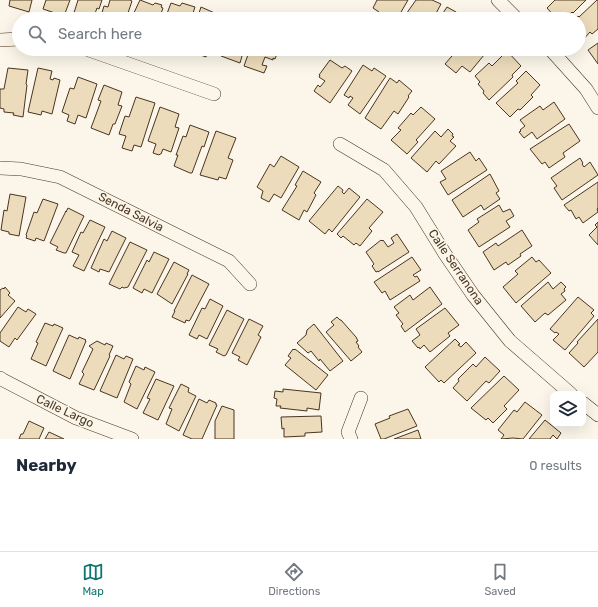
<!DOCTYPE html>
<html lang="en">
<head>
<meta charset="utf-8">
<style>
	:root { --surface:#fff; --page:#f2f2f3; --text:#1f2937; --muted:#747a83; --line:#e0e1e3; --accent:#0f766e }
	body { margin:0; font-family:Rubik,sans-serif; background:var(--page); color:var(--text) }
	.controls { position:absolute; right:12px; bottom:12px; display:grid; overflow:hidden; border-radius:8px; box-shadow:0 4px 16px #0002 }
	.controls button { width:36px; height:36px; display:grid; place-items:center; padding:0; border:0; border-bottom:1px solid var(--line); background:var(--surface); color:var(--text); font:20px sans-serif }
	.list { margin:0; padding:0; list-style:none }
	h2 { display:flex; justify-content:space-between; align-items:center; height:52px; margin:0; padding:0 16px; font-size:17px }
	h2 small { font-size:13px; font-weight:400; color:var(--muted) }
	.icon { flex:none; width:22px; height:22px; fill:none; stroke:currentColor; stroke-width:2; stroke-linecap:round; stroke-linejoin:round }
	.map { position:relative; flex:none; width:598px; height:439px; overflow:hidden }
	.search { position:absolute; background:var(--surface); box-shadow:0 4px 16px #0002; left:12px; right:12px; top:12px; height:44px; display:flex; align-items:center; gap:10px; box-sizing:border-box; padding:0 14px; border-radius:22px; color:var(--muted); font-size:15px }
	.sheet { height:112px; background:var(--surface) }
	nav { display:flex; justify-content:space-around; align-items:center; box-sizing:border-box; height:56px; border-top:1px solid var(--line); background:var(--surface); font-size:11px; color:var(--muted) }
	nav a { display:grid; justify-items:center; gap:2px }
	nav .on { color:var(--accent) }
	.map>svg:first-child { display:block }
	.building { fill:#ecdcbc; stroke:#4a3520 }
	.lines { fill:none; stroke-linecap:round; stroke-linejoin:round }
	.street-casing { stroke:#4a3520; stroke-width:14 }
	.street { stroke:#fbf6e9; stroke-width:13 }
	.labels { text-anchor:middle; stroke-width:3; stroke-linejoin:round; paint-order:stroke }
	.street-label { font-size:12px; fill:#4a3520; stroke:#fbf6e9 }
</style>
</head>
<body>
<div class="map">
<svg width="598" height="439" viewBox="0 0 598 439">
	<rect width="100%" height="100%" fill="#fbf6e9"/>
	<!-- building -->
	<path class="building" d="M10,0H32L29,12L9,6Z
		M46,0H70L64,16L43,9Z
		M78,0H102L99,9L97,8L93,19H83L73,16Z
		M110,0H130L132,1L126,19L122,18L100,19L104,6L108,7Z
		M140,0L153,5L155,3L162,5L161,7L163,8L159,19H133L134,18L132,17Z
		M377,0H408L397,19H387L378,14L379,12L373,8Z
		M416,0H432L441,4L433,19H404L405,17H404Z
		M555,0H586L573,13L572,12L565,19H557L547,8Z
		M597,0H598V29L592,34L590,32L581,42L579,40V19H574L578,16L579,17Z
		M171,3L180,6L182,3L195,7L191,19H165Z
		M201,7L217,14L216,17L221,19H197Z
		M447,7L456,12L464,19H439Z
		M234,13L250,19H232Z
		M598,43V64L588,50Z
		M187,49H209L206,57L187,50Z
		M223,49H244L240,63L221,56Z
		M250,49H276V50L278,51L275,59L273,58V60L265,57L262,65L267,66L264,73L244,66Z
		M430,49H450L446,55L440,51L438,54Z
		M458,49H489L470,72L462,66L456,73L445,64Z
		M507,51L521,66L512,75L513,77L489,100L483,93L484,91L478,84L480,82L475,76L489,63L492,66Z
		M330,60L342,68L345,66L352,71L330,103L314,91L318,85L320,87L325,81L319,77L320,75H319Z
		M363,65L372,71L374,68L386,76L360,114L348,105L353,98L350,96L349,98L344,95Z
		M8,68L28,70L26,84L27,85L23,117L13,115L14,113L4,112V109L0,108V89H4Z
		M38,68L52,71L50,79L53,80L54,78L60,80L52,114L42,111L41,115L28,112Z
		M526,71L540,85L531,95L533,97L520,110L518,109L510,117L496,103L518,83L516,81Z
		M78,77L97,84L86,118L78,115L75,124L67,121L69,115L62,112L70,88L74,89Z
		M390,78L397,83L399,80L412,91L408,96L409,97L398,114L394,111L381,129L365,118Z
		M104,85L122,92L118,105L122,106L115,124H113L109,135L91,128L101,101L98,100Z
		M136,97L155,103L141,147L134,145L132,151L122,148L126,136L119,134L125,116L129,117Z
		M554,102L565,119L537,139L532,132L524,138L519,132L521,131L520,130L525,126L520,120L540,106L543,110Z
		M160,107L179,114L175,127L179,128L171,152L163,149L161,154H160L159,155L153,153L156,144L148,141Z
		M421,107L435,119L416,140L418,142L407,154L391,140L401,130L398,128L411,113L413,115Z
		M569,124L580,141L563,153L565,157L549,168L545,162L542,164L530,149Z
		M190,125L209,132L204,147L202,146L192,173H190L174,166L178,155H176L183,136L186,137Z
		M448,129L453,134L452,136L454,137L450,141L456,146L439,164L436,161L427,172L411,158L435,131L441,137Z
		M216,131L236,138L228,158L233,160L226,179L219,177L218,180L200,175Z
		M470,152L476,161L479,158L487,170L448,195L440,182L446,179L441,171Z
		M281,156L299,167L281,198L274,194L269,202L261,198L263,191L257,187L270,164L274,167Z
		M580,158L583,163L582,164L584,167L590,162L598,175L562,200L554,188L557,186L551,178Z
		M303,171L321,182L314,193L316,195L307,212L304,210L299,220L282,210L297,186L295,185Z
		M490,174L499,191L496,193L500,199L484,210L481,205L463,217L452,200Z
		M598,182V208L597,209L598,212L583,223L579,217L576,219L571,210L569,211L564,205Z
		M338,186L343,190L342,192L344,194L349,188L360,197L332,232L329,229L325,234L309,221Z
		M10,194L26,197L19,236L9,234V232L1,230L4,210L7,211Z
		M43,199L58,204L44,241L36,238L35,241L26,238L27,236L26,235L34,212L37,213Z
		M367,199L383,212L369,228L372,231L360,246L356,243L354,245L343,236L341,238L337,234Z
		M499,205L503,212L510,209L514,216L506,221L510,227L479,247L468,230L479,222L477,219Z
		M68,208L84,216L66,253H64L56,250L58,247L50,243L66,211V212Z
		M90,220L105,227L84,271L73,266L79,255L72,252L81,232L83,233Z
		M598,222V245L589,235L597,227L595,225Z
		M522,230L532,246L520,254L521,256L508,265L506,262L494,270L483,252L496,243L498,246Z
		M112,231L126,238L109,272L100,269L99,272L91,268L104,239L107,241Z
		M397,234L409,252L378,272V271L376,272L372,266L374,264L366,252L381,240L382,241L383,240L388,247L394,243L391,238Z
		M130,242L147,250L128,287L124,288L122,287L120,289L109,284Z
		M154,252L169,259L152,293L144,289L142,293L133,288L147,260L149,262Z
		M412,257L421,270L413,275L415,277L417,276L420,281L390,300L385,291L382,293L374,282Z
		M532,257L536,262L539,260L551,273L516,303L503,287L518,274L515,271Z
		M174,262L189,270L187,274H188L172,304L157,294Z
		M192,275L209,284L190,320L189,321L186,320L185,323L172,317L175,311H174Z
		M548,282L553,289L561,282L566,287L564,289L565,291L561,294L566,300L548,315L545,313L535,322L521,306Z
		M5,287L10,293L8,295L15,301L0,318V290L3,288L4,289Z
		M430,287L442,304L405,332L401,326L403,324L396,315L399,313L394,307L410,295L413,300Z
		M578,297L594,310L591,313L594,316L565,350L553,340L559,334L556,332L555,333L550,329Z
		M210,299L223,306L207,339L199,335L197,339L189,335L202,308L205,309Z
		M18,307L26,312L28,309L36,314L17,340L15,338L9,347L0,341V333Z
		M445,308L459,325L448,333L450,336L430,352L424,345L420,349L419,347L418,348L412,341L420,335L416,329Z
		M227,310L244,319L226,355L224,356L216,352L218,349L209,345Z
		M337,317L340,320H341L356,337L358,341L356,342L359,346L358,347L362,352L351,361L326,332L334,325L331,322Z
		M249,319L263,326L258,335L261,337L247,365L238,360L240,357L232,353Z
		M598,319V352L584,367L569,353L578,343L577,342Z
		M45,323L53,326L54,324L63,328L46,366L31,359L38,343L36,342Z
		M314,324L343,361L330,371L320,359L319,361L311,351L308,353L297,343L306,335L307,330Z
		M69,335L78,339L79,337L86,340L85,341H86L70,379L53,371Z
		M455,339L460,344L458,345L461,347L466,342L476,353L444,383L441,380L439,382L425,367Z
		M97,341L105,345L106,343L113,346L109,355L110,356L94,390L79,384L84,374L82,372L93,349L89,346Z
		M293,349L294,350L295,349L328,375L316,390L285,365L291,358L288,356Z
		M116,355L124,359L126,356L133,359L117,398L100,391Z
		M485,357L500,371L489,383L486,381L467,401L453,388L459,381L458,379L473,364L476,367Z
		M136,366L144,370L145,367L155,372L137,409L124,402L131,384L129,382Z
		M504,376L519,390L504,406L507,409L493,423L488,418L486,420L471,408Z
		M156,379L174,386L158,420L143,413L150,399L147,398Z
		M181,384L189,388L188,392L196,396L179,431L166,424L172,409L169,408Z
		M283,389L321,393L319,410L307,408V411L280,408L281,406H276L277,399L274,398L275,391L283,392Z
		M199,399L207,403L209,400L216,403V405H217L202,439H192L183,435Z
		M525,402L542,415L523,439L513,438L501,439L504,435L498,430L514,410L517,412Z
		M222,406L234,410V439H215V421Z
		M408,409L417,426L384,439H381L375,424L390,418L389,416Z
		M321,416L322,432L305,433V436L284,437V428L282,429L281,417Z
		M545,420L561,433L557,439L553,435L550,439H529Z
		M29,421L44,428L39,439H19L21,434H23Z
		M418,430L421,439H394Z
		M49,432L64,439H45Z"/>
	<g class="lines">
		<defs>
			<path id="street" d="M498,0L517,19
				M0,40L19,39
				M86,49L214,94
				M550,49L586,89L598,108
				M340,144L384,170L416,207L445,254L473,295L510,341L571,394
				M0,168L21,169L60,177L229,261L250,284
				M0,378L3,380L76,418L132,439
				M583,403L598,415
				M351,439L348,432L361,398"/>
		</defs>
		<!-- street casing -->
		<use href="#street" class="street-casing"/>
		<!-- street -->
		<use href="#street" class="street"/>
	</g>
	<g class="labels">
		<!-- street labels -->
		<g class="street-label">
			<text transform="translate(131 212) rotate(27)" y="4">Senda Salvia</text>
			<text transform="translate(456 267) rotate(56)" y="4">Calle Serranona</text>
			<text transform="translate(65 411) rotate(25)" y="4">Calle Largo</text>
		</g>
	</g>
</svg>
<div class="controls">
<button><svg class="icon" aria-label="layers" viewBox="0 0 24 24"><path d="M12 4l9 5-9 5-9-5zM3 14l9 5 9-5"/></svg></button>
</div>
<div class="search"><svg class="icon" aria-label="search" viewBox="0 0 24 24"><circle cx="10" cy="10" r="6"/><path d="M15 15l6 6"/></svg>Search here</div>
</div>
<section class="sheet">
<h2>Nearby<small>0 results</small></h2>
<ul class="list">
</ul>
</section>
<nav>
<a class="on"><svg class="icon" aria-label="map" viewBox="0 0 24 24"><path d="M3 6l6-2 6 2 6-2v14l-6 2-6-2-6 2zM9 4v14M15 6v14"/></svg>Map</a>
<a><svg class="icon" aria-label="directions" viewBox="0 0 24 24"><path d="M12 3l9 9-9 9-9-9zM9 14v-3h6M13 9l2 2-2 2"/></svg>Directions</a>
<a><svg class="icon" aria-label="saved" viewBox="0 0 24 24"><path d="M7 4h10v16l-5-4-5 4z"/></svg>Saved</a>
</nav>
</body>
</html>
